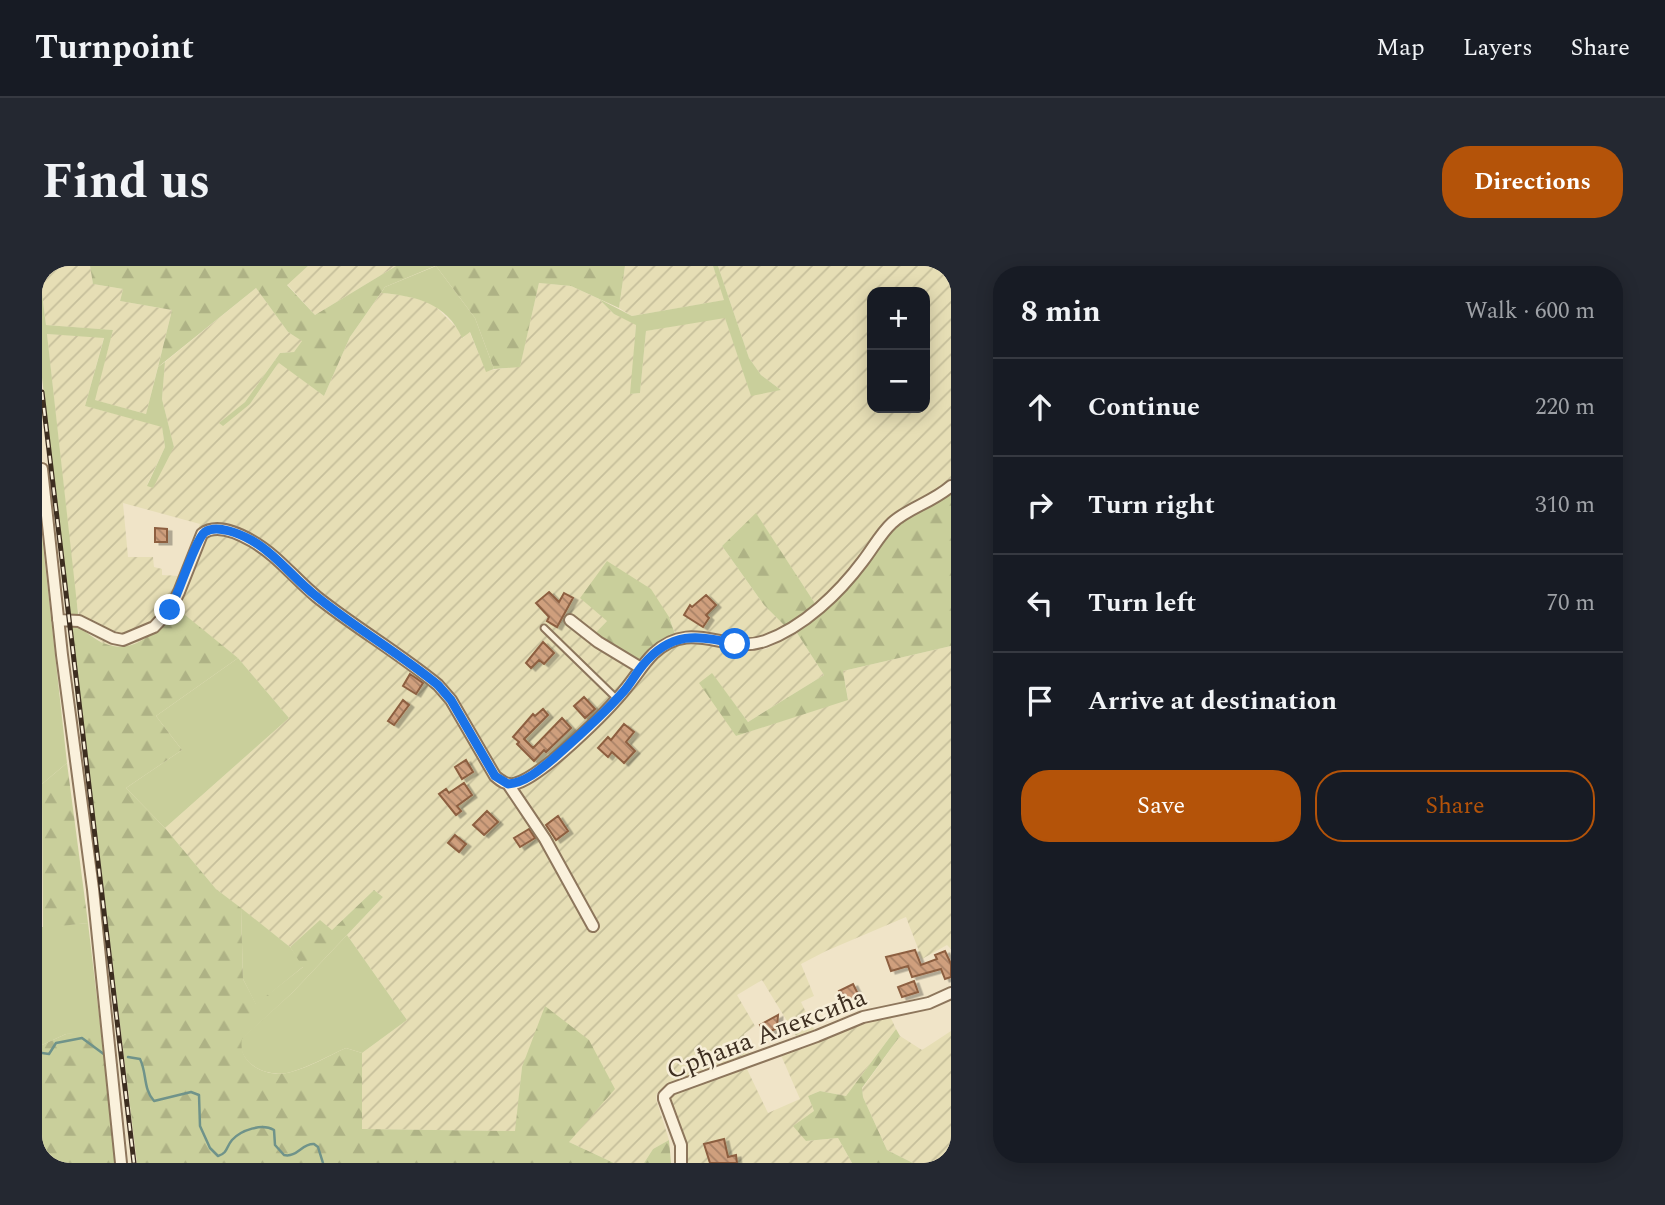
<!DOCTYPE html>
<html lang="en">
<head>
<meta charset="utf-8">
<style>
	:root { --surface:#171b24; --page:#242831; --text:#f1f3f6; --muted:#9ea1a6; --line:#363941; --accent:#b45309 }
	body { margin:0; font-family:Spectral,serif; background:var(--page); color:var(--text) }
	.controls { position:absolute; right:21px; top:21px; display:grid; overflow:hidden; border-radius:14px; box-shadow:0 4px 18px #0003 }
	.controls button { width:63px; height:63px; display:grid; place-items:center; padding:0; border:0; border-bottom:2px solid var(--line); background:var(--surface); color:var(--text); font:35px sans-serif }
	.stop { position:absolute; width:21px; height:21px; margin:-16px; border:5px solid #1a73e8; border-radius:50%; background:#fff }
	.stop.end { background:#1a73e8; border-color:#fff; box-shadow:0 2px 7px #0008 }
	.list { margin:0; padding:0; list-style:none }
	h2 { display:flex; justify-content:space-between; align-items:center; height:91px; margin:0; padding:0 28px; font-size:30px }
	h2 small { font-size:23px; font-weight:400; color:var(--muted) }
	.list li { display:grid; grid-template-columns:46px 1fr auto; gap:21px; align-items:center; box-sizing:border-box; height:98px; padding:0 28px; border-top:2px solid var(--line) }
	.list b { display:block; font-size:26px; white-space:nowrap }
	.list em { font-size:23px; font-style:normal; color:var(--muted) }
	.actions { display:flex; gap:14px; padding:21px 28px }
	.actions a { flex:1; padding:16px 0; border:2px solid var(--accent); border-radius:28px; text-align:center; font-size:24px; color:var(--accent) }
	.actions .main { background:var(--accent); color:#fff }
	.icon { flex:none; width:38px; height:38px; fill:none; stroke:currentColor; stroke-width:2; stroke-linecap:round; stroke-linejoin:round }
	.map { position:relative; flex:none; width:909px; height:897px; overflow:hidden; border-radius:28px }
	header { display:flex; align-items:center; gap:42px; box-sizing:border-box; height:98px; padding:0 35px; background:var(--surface); border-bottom:2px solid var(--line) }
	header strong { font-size:33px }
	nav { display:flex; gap:38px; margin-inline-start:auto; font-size:24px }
	.intro { display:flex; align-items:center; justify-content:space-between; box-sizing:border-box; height:168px; padding:0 42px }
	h1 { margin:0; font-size:49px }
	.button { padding:18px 32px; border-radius:28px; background:var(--accent); color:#fff; font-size:24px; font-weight:700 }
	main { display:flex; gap:42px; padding:0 42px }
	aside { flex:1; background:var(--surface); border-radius:28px; box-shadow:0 4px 18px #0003 }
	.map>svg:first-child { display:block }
	.farmland { fill:url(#farmland-furrows); fill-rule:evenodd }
	.green { fill:#c9cf9b }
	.forest { fill:url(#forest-firs) }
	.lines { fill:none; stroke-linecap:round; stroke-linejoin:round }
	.stream { stroke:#6f938a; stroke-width:2.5 }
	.building { fill:url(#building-back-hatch); stroke:#8d5f41; stroke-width:2; filter:url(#shadow) }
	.lane-casing { stroke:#8d765c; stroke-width:9 }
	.street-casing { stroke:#8d765c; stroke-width:14 }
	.lane { stroke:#faf1dc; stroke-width:5 }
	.street { stroke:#faf1dc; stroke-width:10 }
	.rail-casing { stroke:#3d2e20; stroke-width:5 }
	.rail { stroke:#f7eed8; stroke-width:2.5; stroke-dasharray:8; stroke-linecap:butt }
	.route { stroke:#1a73e8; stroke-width:9 }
	.labels { text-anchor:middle; stroke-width:5; stroke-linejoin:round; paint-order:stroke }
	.street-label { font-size:26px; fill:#3d2e20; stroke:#f7eed8 }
</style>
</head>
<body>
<header>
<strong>Turnpoint</strong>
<nav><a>Map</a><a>Layers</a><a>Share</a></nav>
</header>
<div class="intro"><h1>Find us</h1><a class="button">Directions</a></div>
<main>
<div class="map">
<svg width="909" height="897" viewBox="0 0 909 897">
	<defs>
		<pattern id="farmland-furrows" width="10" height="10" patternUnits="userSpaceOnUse" patternTransform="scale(1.75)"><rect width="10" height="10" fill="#e6deb5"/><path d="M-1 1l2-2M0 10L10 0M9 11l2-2" fill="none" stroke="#c6bf9b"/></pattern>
		<pattern id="forest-firs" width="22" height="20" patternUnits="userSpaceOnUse" patternTransform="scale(1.75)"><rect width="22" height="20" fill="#c9cf9b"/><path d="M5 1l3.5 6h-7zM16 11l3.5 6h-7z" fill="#aeb285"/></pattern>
		<pattern id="building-back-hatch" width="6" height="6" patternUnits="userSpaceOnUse" patternTransform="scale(1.75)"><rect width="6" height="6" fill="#cf9f7d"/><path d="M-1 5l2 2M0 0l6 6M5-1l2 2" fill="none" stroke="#a98266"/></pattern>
		<filter id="shadow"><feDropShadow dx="4.5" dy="2.5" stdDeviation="0" flood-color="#0004"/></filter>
	</defs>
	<rect width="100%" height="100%" fill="#f0e4c8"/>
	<!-- farmland -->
	<path class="farmland" d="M0,0H48L51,18L81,23L78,35L130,44L104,148L52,134L71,64L4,59L0,27Z
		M266,0H354L273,49L245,18Z
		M583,0H671L683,34L590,50L577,42Z
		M676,0H909V215L889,228L815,298L774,339L714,248L680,280L722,339L744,361L723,373L635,372L627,351L565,355L548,374L617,386L649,376H665L682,383L702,386L724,383L755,367L782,409L706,456L670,408L694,470L806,433L801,405L909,380V683L905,679L880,693L864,651L784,685L759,698L772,730L759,736L774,767L756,773L720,714L695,729L713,760L702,768L708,792L621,823L615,827L614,833L627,874L611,883L602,897H572L527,876L480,801L474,865L320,863V787L365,754L305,669L341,631L332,624L290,664L278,655L248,681L174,623L123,562L247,452L196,392L132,341L120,359L103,373L86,380L64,379L40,362L34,334L5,68L62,71L43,140L120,160L123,181L105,219L132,181L120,133L123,96L214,22L246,66L261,75L252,86L238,87L203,136L178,157L208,138L237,96L282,130L308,71L339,27L359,29L389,36L416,63L421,72L427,65L444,105L478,100L497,17L529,20L557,33L572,48L594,58L589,128L598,127L604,65L683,51L709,129L739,124L719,109L707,92ZM830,26H883V142H830ZM81,237L158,258L137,310L120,309V303L112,301L111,291H86Z
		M848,750L854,763L804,830L778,825L766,830L772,845L764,875L796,872L810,897H636L637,887L622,831L704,801L726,847L758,833L738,787L826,754Z
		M909,765V897H871L845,884L821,831L820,823L858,770L880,784Z"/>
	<!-- green -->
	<path class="green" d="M394,0L433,52L452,103L444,106L428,66L420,72C405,37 374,30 339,27L343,21Z
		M671,0H676L707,92L719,109L739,124L709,130L683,52L604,65L598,127L588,128L594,59L572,48L557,33L590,50L682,34Z
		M0,27L4,59L71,64L53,134L104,148L116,101L123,96L120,133L132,181L111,222L105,220L123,181L120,161L43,140L62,72L5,68L37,356L29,354L0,112Z
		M233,94L237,96L208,138L181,160L177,157L203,136Z
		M0,270L25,497L0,518Z
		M196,392L247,452L123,562L84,522L140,484L114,450Z
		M199,642L248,681L262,700L214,739L201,713Z
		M46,657L59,766L24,768L0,779V661Z
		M305,669L365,754L320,787L304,782C286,790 267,801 249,806C226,813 195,798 199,773L250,727Z"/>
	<!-- forest -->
	<path class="forest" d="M48,0H266L245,19L273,49L354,0H393L343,21L308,71L282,130L233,94L238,87L252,86L260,75L246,66L214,22L116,101L130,44L78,35L81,23L51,18Z
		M394,0H583L577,42L529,20L497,17L478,101L452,103L433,52Z
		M909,215V380L801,405L806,434L694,470L657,417L670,407L706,456L782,409L755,367L744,361L722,339L680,280L714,247L774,339L815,298L833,268L848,252Z
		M565,295L609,323L627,351L637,379L617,386L604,398L547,374L565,355L538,332Z
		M132,340L196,392L114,450L140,484L84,522L123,562L174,623L199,642L201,713L214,738L261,701L248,681L278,654L290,664L332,624L341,631L250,727L200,773C195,798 226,813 249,806C268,801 286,790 304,782L320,787V863L473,865L480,801L503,740L547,774L573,823L527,876L572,897H95L29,359C43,362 51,374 64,378C94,389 118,363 132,340Z
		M25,497L46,657L1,662L0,518Z
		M854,763L858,770L820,822L821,831L845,884L871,897H810L796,872L764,875L751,860L772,845L766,830L778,825L804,830Z
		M39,766H59L73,897H0V779L24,768Z
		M627,874L629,897H602L611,883Z"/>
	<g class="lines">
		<!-- stream -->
		<path class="stream" d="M0,787L7,788L14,777L40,772L63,789
			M86,791L98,793C105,807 101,823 112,835L149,826L157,829L158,860L168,882L176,890C186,887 184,881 190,874C199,864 220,857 232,864L233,879L242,889C255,892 260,877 272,878L276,881L281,897"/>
	</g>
	<!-- building -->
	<path class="building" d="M113,262L125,263V276H113Z
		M507,326L517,336L522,327L531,332L515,361L505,355L507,351L494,337Z
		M664,329L674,339L664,349L667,352L661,361L642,349L648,339L650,341Z
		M501,376L512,387L502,398L497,394L489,402L484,397Z
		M368,408L381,417L374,428L361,420Z
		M542,431L553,443L543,452L532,440Z
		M361,434L367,439L352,459L346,455Z
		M501,443L506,449L482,473L491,482L520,452L529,462L504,486L502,484L492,495L475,478L477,476L471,471L491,448L493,450Z
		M582,458L592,466L584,476L593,485L582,497L570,486L566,491L556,482L566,471L569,474Z
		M424,494L431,506L420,513L413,501Z
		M422,517L430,529L415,540L419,545L414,549L397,528L404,523L407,527Z
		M445,545L456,556L442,569L431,559Z
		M516,550L526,565L514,574L504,559Z
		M487,563L493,572L478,581L472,572Z
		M413,569L424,578L417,586L406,577Z
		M873,684L879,699L895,693L893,689L903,685L909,698V711L903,713L899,703L870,711L866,700L849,705L844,691Z
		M872,715L876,726L860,731L856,721Z
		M811,718L817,730L803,737L797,725Z
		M736,749L735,762L723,768L718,759Z
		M682,873L686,891L694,889L695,897H668L662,878Z"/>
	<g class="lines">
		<defs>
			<path id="lane" d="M502,362L575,433"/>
			<path id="street" d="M0,203L20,389L51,623L79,897
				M16,354L37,355L71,372L81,374L112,361L128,344L137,326L160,268C174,257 196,267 210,275C235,289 253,313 275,331C314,362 357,387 396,419L409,434L453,510C459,515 464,519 472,518C499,512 567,444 585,421C594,410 601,398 611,388C650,351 683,389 723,375C762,361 797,327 821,295C831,282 839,267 850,257C866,242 891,236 909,220
				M528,354L556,376L599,402
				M466,518L503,573L551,660
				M639,897V879L622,833V830L629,823L775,770L821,751L887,737L909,727"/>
		</defs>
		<!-- lane casing -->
		<use href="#lane" class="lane-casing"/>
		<!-- street casing -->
		<use href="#street" class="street-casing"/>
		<!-- lane -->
		<use href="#lane" class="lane"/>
		<!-- street -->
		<use href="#street" class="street"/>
		<defs>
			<path id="rail" d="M0,126L92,897"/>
		</defs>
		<!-- rail casing -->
		<use href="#rail" class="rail-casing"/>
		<!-- rail -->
		<use href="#rail" class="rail"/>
	</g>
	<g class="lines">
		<!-- route -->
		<path class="route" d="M128,344C136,329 154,272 163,266C175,258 198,268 209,274C234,288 252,313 274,330C313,362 357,387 396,419L409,434L453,510L466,518C483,517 499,503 512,492C536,471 561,449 582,425C589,417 594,407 601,399C628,366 656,368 693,378"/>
	</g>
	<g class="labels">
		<!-- street labels -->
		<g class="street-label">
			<text transform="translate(724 767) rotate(-21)" y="9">Срђана Алексића</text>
		</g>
	</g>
</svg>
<div class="controls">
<button>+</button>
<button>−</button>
</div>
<div class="stop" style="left:693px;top:378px"></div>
<div class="stop end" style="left:128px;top:344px"></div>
</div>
<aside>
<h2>8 min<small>Walk · 600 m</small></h2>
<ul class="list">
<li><svg class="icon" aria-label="ahead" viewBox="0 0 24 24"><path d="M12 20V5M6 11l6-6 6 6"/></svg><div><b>Continue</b></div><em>220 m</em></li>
<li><svg class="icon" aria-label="right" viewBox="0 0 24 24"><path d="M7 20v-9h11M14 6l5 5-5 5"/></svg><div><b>Turn right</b></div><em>310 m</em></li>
<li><svg class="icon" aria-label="left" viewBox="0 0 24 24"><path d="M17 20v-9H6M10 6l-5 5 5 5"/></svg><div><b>Turn left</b></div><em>70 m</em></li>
<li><svg class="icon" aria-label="arrive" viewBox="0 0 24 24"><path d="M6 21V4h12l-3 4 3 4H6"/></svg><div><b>Arrive at destination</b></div></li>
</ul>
<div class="actions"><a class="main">Save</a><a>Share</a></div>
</aside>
</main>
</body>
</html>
